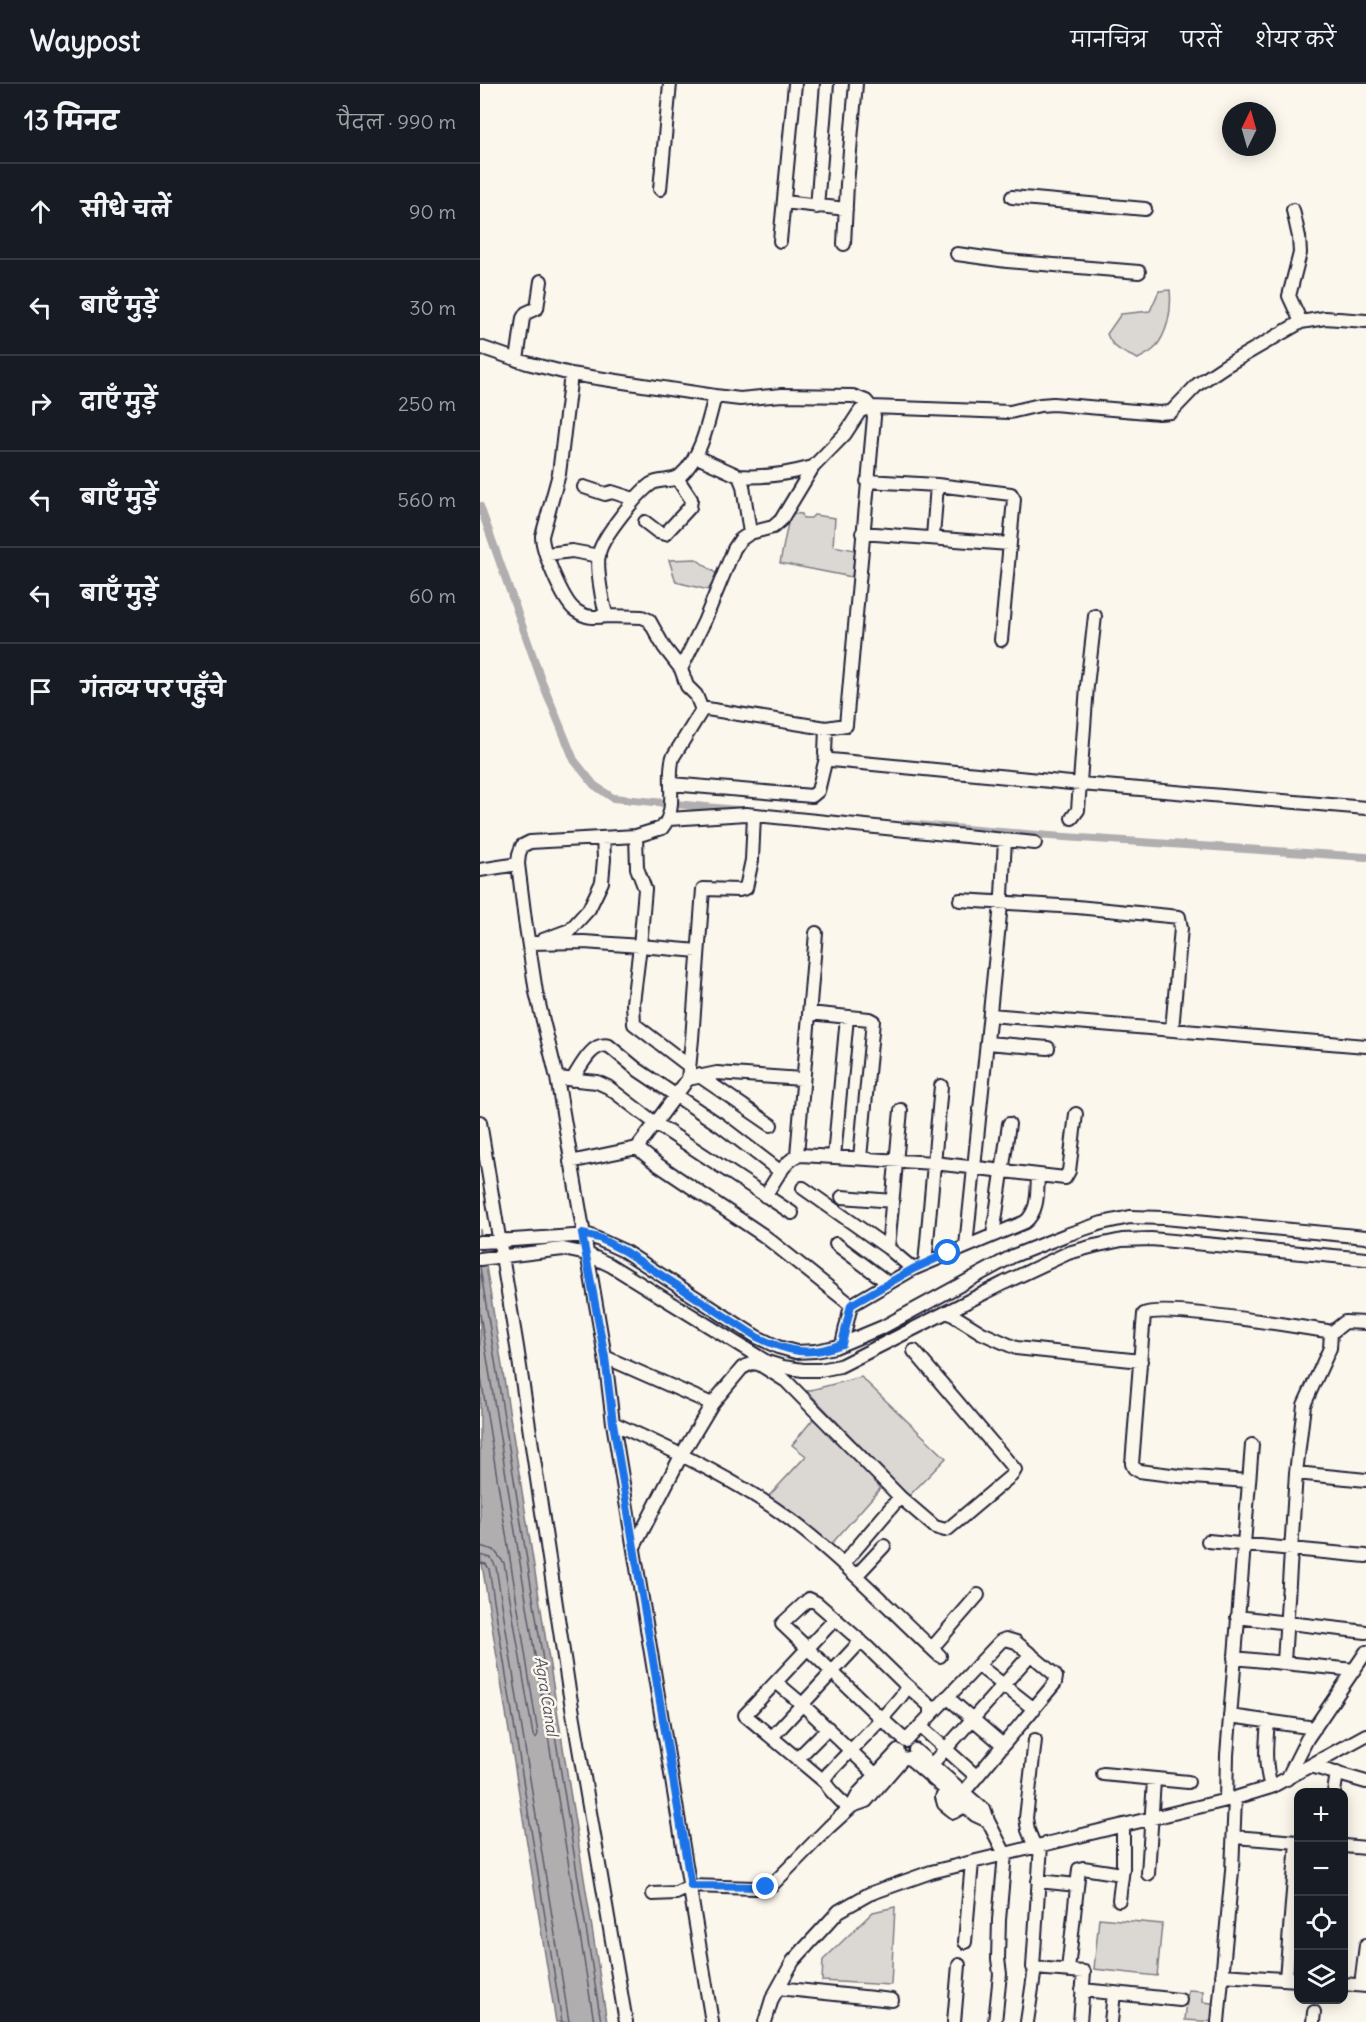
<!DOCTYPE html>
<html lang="hi">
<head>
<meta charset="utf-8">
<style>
	:root { --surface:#171b24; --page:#20242c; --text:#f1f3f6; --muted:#9ea1a6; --line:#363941 }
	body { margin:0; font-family:Delius,"Playpen Sans Deva",sans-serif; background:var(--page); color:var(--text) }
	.controls { position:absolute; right:18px; bottom:18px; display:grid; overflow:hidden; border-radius:12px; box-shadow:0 3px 15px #0003 }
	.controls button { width:54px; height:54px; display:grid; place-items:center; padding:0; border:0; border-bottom:2px solid var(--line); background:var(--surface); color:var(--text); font:30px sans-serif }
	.compass { position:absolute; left:742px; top:18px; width:54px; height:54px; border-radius:50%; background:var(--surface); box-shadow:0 3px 15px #0003; rotate:5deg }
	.stop { position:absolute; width:18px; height:18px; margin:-14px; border:4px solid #1a73e8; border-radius:50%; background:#fff }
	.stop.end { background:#1a73e8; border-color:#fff; box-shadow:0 2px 6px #0008 }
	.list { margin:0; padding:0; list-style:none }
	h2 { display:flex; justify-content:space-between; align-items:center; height:78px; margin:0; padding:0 24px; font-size:26px }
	h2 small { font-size:20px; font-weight:400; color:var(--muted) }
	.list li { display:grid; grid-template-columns:39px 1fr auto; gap:18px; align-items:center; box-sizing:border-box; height:96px; padding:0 24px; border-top:2px solid var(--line) }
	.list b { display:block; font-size:22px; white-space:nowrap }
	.list em { font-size:20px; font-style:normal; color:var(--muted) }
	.icon { flex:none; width:33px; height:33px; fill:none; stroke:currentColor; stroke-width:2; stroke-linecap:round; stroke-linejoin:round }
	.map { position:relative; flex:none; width:886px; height:1938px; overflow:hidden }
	header { display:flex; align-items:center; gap:36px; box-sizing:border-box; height:84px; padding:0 30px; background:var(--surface); border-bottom:2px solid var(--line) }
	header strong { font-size:28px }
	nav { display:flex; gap:33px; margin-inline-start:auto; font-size:21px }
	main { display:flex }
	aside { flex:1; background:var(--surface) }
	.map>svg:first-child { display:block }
	.green { fill:#dbd8d3; stroke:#7e7d87; stroke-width:1.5 }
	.water { fill:#b1aeb0; stroke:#787681; stroke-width:1.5 }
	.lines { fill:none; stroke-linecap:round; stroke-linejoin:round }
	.shore { stroke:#5b5a6a; stroke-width:1.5 }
	.canal { stroke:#b1aeb0; stroke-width:8 }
	.minor-casing { stroke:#22223b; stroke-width:16 }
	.minor { stroke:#fbf7ec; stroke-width:12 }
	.route { stroke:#1a73e8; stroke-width:8 }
	.labels { text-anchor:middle; stroke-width:5; stroke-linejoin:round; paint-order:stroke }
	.water-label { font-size:16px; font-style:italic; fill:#545364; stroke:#fbf7ec }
</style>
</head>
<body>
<header>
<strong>Waypost</strong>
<nav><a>मानचित्र</a><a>परतें</a><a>शेयर करें</a></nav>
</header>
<main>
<aside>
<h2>13 मिनट<small>पैदल · 990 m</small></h2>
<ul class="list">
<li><svg class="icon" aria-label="ahead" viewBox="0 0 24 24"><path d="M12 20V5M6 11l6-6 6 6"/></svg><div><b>सीधे चलें</b></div><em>90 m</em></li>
<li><svg class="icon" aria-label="left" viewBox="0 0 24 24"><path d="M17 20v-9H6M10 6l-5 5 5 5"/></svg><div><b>बाएँ मुड़ें</b></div><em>30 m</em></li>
<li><svg class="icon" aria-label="right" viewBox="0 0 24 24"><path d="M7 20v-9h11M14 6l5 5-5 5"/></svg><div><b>दाएँ मुड़ें</b></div><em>250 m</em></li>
<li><svg class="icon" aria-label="left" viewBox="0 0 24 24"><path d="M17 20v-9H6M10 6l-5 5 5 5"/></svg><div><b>बाएँ मुड़ें</b></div><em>560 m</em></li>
<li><svg class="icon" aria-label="left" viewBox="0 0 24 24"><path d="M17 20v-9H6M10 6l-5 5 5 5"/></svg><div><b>बाएँ मुड़ें</b></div><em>60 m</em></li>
<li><svg class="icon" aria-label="arrive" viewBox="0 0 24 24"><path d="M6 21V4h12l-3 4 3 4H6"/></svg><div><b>गंतव्य पर पहुँचे</b></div></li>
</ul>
</aside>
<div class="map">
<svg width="886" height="1938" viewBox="0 0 886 1938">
	<rect width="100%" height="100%" fill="#fbf7ec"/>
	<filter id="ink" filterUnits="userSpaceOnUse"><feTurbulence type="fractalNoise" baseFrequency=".0167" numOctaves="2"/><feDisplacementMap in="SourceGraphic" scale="12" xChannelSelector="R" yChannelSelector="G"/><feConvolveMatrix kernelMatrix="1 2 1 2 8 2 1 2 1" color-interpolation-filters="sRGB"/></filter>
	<g filter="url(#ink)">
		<!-- green -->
		<path class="green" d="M690,206C692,226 688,249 674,265C670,269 663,272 658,275C644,269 632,264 627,250L641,230L670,227L679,207Z
			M310,429L322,430L323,434H331L334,431L355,434L353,462L375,466L372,493L300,479Z
			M216,475L238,491L228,506L196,498L189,476Z
			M381,1293L466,1374L429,1412L327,1307Z
			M333,1335L405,1399L347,1465L288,1413L326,1372L312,1361Z
			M415,1823L411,1901L342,1897L343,1876L393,1828Z
			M619,1834L682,1840L677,1892L614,1885Z
			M708,1906L723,1907V1918L739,1920L737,1938L705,1936Z"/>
		<!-- water -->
		<path class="water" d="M0,1145L127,1938H76L0,1468Z"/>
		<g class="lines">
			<!-- shore -->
			<path class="shore" d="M0,1183L121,1938
				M0,1230L114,1938
				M0,1287L58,1650L56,1654L53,1651L24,1479L14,1466L0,1462
				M0,1471L11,1474L16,1483L89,1938
				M0,1479L6,1480L9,1485L82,1938"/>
			<!-- canal -->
			<path class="canal" d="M0,422L61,595L94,676L114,701L133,714L257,726
				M425,740L570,752L886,773"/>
			<defs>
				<path id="minor" d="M180,105L190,0
					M532,113L665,125
					M304,118L366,125
					M337,123L347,0
					M813,126L819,153L820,169L809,212L821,238
					M300,157L315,0
					M364,160L367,100L376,0
					M477,170L527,177L659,188
					M0,263L47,279L91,290L235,312L260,315L302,311L373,312L386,317L391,323L394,333L366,641L346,644L227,625L222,626L193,673C186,696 199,724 182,744L156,752L50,758L42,762L39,770L38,780L45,836L56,908L77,994L125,1273L133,1339L232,1938
					M37,276L43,234L46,229L57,224L61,197
					M91,290L79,390L62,452C62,467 83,517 95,526C106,534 114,534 127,532
					M215,372L259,392L263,402L270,449
					M259,392C284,394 308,390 333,383
					M387,397L457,401L531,410L534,415L521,556
					M104,403L125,410L132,408L154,415
					M165,438L178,448L185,450L210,423L211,415L197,394
					M382,449L529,460
					M453,453L457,401
					M67,470L92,467L119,472
					M201,585L224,538L254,465L260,456L270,449L293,443L301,436L333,383L365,350L380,327L391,323L530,328L560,321L573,320L679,329L691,328L718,300L745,282L821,238L845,234L886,237
					M222,626L216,611L207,602L201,585L184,563L169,536L162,533L127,532C122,519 116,483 119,469C123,452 157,410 171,400C180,394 193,399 201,391C222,372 228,338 235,312
					M346,644L345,669L346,674L351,676L601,700L886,724
					M191,700L332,712L338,707L346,674
					M592,734L598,726L607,602L615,532
					M189,735L266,730L555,759
					M156,752L157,784L165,805L160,862L218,867
					M0,786L38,780
					M480,816L597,823L699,833L701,844L692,946
					M63,856L90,846L109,825L122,798L124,775L123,754
					M49,859L104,858L160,862L153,919L154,940L209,982
					M329,929L389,935L393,937L380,1074
					M510,931L886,962
					M507,959L568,964
					M218,991L291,1041
					M77,994L117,998L128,1003L175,1039L312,1129
					M208,995L237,989L322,995
					M92,996C100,984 112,957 129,962L158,986L241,1042L301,1088
					M0,1038L37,1263L88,1600L146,1938
					M157,1064L177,1080L283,1151L371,1221
					M317,1071L336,849
					M354,1073L367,933
					M90,1078L157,1064L208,995L212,955L223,805L259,806L266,804L272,776L274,731
					M323,1104L408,1164L433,1185
					M285,1112C294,1099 305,1074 321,1071L454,1079L585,1094L589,1087L596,1030
					M362,1113L413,1117
					M513,1151L529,1040
					M0,1158L109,1151L144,1167L277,1253L298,1263L316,1268L335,1267L355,1263L403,1243L533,1172L586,1151L622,1139L650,1133L684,1134L886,1153
					M356,1160L408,1199
					M486,1162L522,811L525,756
					M408,1164L421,1026
					M0,1175L83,1165L107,1170L130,1181L287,1278L303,1283L323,1286H340L360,1282L524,1199L588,1169L614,1162L642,1156L671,1155L886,1175
					M445,1180L461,1002
					M468,1228L502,1249L536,1264L661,1277
					M851,1249L865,1238L886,1239
					M362,1260L371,1221L433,1185L545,1138C559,1127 557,1107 558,1091
					M125,1273L232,1320
					M133,1339C184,1362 235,1386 282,1416C346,1457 405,1521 460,1572
					M816,1389L886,1396
					M768,1397L699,1392L659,1387L654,1384L652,1380L664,1230C683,1220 818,1243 847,1247L851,1249L850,1264L824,1321L816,1389L804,1578
					M728,1457L886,1472
					M155,1461L202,1370L232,1320L262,1284L272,1279L279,1280L306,1297L420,1413L455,1443L465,1446L468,1445L532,1391L535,1386L434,1267
					M363,1480L420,1413
					M376,1492L404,1462
					M757,1533L886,1548
					M452,1564L498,1511
					M754,1574L874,1586
					M498,1581L554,1625
					M296,1598L322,1620L396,1691
					M424,1599L450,1622V1630
					M467,1613L523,1661
					M750,1632L835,1644
					M788,1637C786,1662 784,1679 791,1703
					M440,1642L497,1693
					M292,1653L381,1557
					M435,1666L505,1727L508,1737L525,1770L519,1836L518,1875L520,1890L515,1938
					M429,1674L495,1731L508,1737
					M317,1675L348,1644
					M452,1680L551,1570
					M831,1682L886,1698
					M623,1690L708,1698
					M807,1695L827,1655L886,1568
					M345,1698L265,1631L355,1535
					M467,1707L462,1713L464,1720L474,1728L484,1722
					M854,1708L857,1689
					M746,1716L747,1671L772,1361
					M372,1722L386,1717L423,1674
					M369,1725C364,1719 344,1703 345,1695C346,1692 349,1688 351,1687C364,1672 422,1617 426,1604L424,1599L385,1561L337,1519L329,1515L302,1540L393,1627L426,1657L521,1557L526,1555L536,1558L574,1590L576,1593L575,1599L484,1708
					M754,1753L818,1758
					M864,1762L886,1764
					M555,1763L548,1746L546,1734L555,1656
					M668,1790L674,1696
					M558,1797L597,1801
					M173,1810L196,1809L211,1802L275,1804L293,1800L349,1743L372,1722L379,1709L418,1667
					M639,1816L643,1784V1741
					M485,1858L492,1778
					M555,1884L604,1888L600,1938
					M588,1886L599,1785L603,1784L642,1790
					M742,1891L818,1896
					M806,1895L817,1758
					M864,1900L886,1902
					M881,1901L886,1861
					M298,1904L412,1916
					M602,1906L634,1909
					M285,1938L292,1915L313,1877L359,1827L389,1810L451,1788L755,1714L791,1703L886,1651
					M474,1938L479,1881
					M547,1938L555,1884L553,1883L561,1761
					M631,1938L634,1909L700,1916
					M738,1938L752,1787L755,1714
					M833,1938L834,1928"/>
			</defs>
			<!-- minor casing -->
			<use href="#minor" class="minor-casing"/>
			<!-- minor -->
			<use href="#minor" class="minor"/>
		</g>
	</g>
	<g class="lines" filter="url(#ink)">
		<!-- route -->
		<path class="route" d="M286,1803L211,1802L133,1339L125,1273L102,1150L119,1154L144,1167L277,1253C308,1268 329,1273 362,1260L371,1221L433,1185L468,1169"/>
	</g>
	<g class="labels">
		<!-- water labels -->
		<g class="water-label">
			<text transform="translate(67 1612) rotate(81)" y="6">Agra Canal</text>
		</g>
	</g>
</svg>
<div class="controls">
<button>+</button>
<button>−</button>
<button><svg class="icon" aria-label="locate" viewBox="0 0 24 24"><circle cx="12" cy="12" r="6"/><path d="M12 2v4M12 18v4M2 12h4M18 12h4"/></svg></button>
<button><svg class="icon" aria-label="layers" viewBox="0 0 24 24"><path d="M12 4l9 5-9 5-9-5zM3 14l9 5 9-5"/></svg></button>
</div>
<svg class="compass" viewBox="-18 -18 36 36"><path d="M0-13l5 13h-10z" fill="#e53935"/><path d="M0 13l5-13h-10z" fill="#9ea1a6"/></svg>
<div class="stop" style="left:468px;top:1169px"></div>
<div class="stop end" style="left:286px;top:1803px"></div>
</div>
</main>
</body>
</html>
